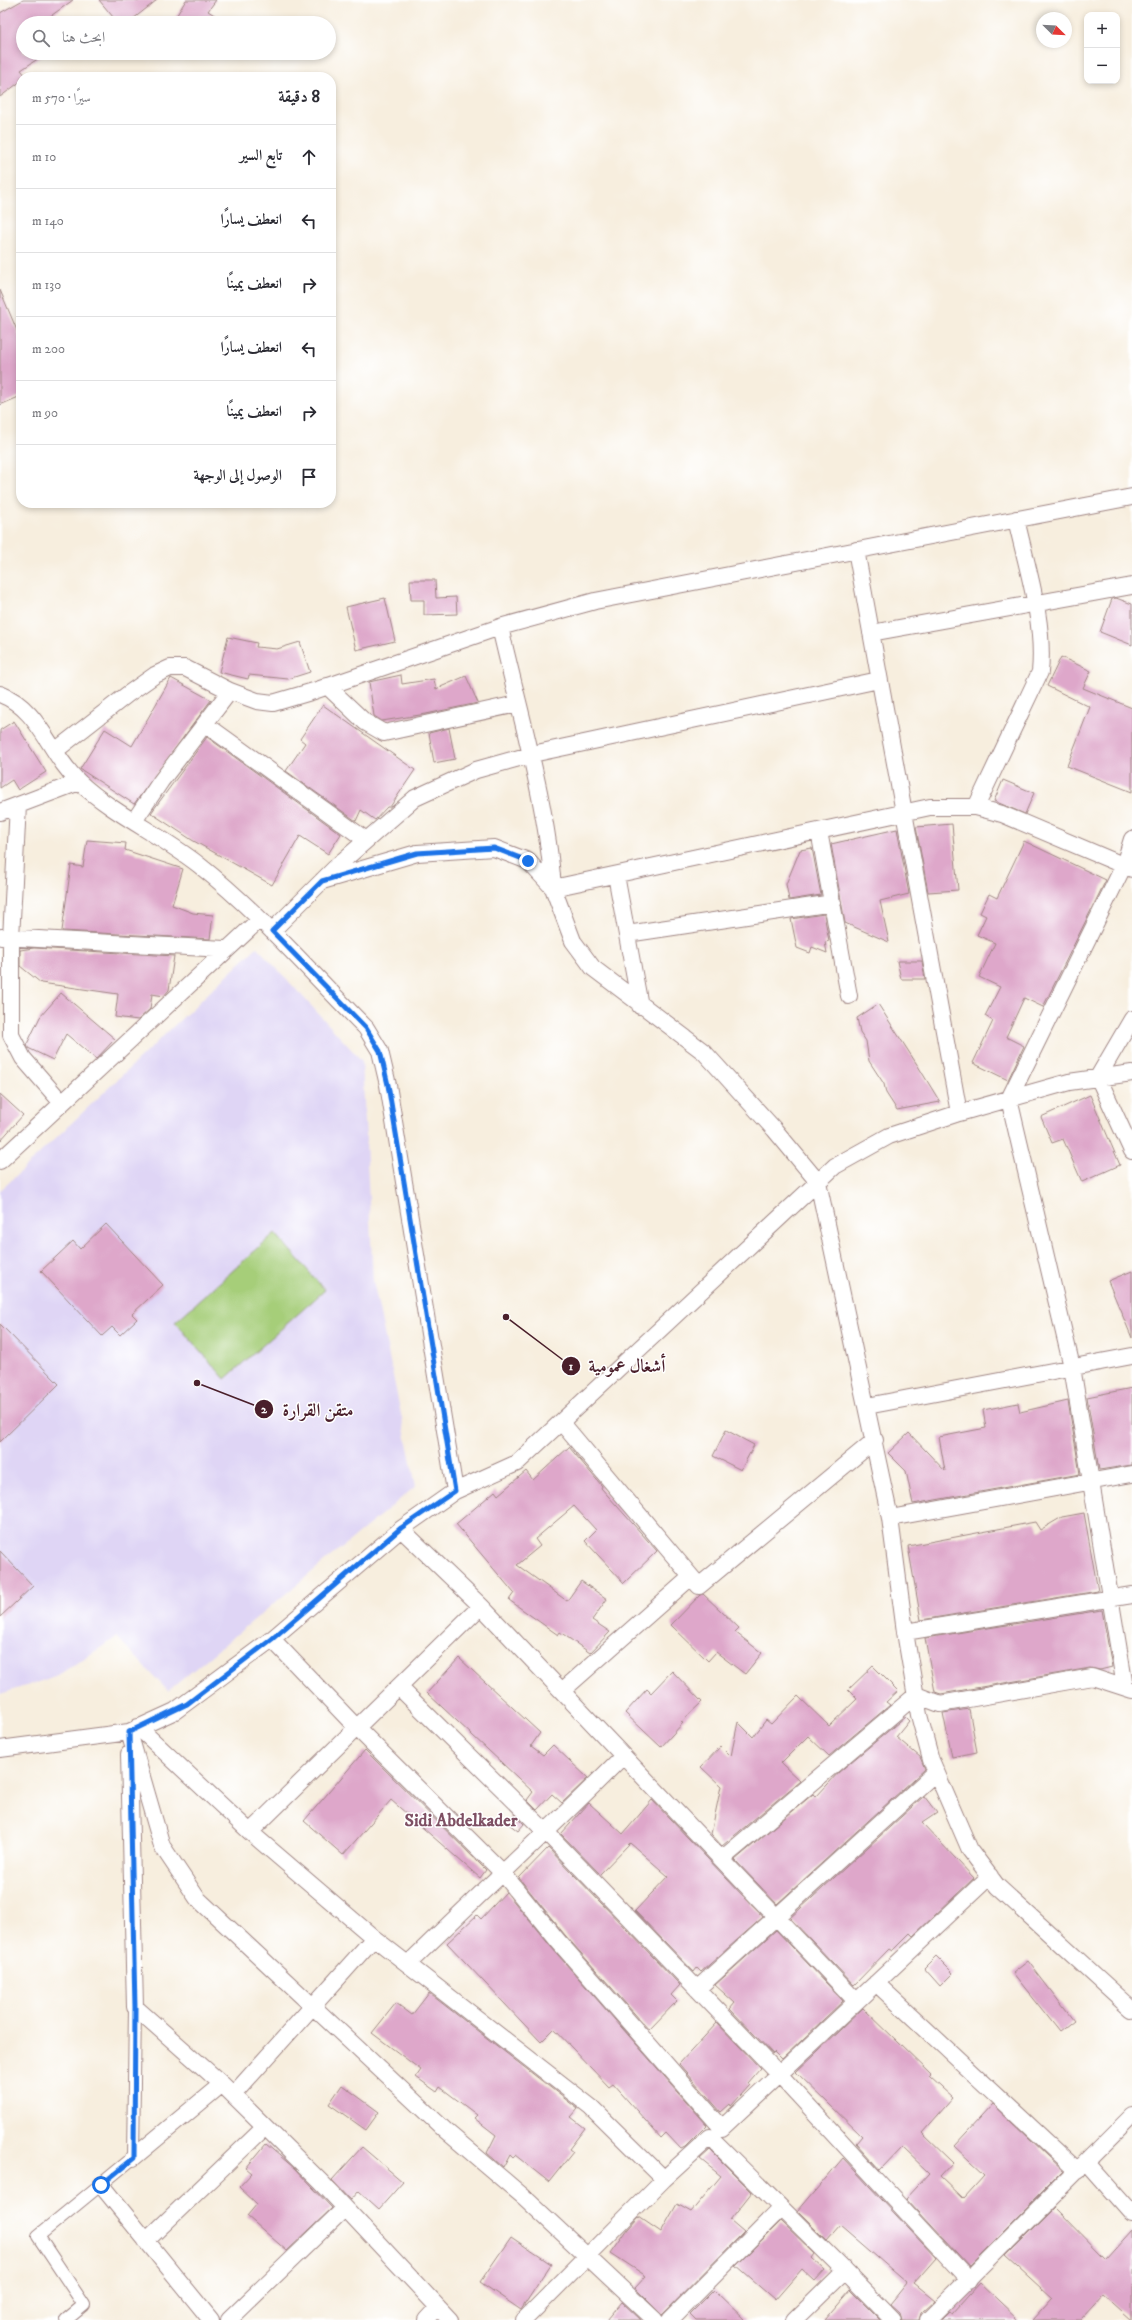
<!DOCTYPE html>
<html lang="ar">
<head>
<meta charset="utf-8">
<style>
	:root { --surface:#fff; --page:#f7f7f7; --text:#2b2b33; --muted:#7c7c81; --line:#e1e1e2 }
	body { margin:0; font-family:"IM FELL DW Pica",Amiri,serif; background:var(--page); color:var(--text); direction:rtl }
	.controls { position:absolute; right:12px; top:12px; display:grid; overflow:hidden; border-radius:8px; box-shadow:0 2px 6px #0003 }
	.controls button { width:36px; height:36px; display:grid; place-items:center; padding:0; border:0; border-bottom:1px solid var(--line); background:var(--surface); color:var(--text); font:20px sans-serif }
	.compass { position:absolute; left:1036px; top:12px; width:36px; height:36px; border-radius:50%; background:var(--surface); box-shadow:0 2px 6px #0003; rotate:114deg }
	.stop { position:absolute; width:12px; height:12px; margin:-9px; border:3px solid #1a73e8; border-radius:50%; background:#fff }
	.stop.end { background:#1a73e8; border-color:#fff; box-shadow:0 1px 4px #0008 }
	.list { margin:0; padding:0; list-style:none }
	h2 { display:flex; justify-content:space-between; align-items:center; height:52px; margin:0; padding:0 16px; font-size:17px }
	h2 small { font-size:13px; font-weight:400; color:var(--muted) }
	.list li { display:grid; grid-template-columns:26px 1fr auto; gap:12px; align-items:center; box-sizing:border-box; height:64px; padding:0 16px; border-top:1px solid var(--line) }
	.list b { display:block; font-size:15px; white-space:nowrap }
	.list em { font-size:13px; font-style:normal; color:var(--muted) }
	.icon { flex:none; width:22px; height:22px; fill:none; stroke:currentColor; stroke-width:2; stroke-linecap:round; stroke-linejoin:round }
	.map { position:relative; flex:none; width:1132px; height:2320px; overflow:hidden; direction:ltr }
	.search { position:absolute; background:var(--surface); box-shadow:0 2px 6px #0003; left:16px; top:16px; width:320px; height:44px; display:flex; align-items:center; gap:10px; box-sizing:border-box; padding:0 14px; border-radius:22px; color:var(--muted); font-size:15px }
	.panel { position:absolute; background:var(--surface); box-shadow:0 2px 6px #0003; left:16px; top:72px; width:320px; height:436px; border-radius:16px; direction:rtl }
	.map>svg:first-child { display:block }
	.built { fill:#dfd5f5 }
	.green { fill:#a6ce79; stroke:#787652 }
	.building { fill:#dea7ca }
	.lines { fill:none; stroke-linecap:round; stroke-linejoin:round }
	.pedestrian-casing { stroke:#a08684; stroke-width:14 }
	.minor-casing { stroke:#a08684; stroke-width:18 }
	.pedestrian { stroke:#fff; stroke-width:12 }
	.minor { stroke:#fff; stroke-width:16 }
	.route { stroke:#1a73e8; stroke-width:5 }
	.labels { text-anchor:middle; stroke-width:3; stroke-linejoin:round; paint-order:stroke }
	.neighbourhood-label { font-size:18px; font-weight:bold; fill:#7e4f63; stroke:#fff }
	.leader { fill:none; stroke:#4a1f2b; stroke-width:1.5 }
	.callout-dot { fill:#4a1f2b; stroke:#fff; stroke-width:1.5 }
	.mark-label { font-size:12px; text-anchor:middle; font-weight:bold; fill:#fff }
	.callout-label { font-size:18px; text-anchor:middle; font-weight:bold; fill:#4a1f2b; stroke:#fff; stroke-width:3; stroke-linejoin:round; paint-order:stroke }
</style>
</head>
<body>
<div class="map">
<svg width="1132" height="2320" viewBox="0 0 1132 2320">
	<rect width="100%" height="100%" fill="#fff"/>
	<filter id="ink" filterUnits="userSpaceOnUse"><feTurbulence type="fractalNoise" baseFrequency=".025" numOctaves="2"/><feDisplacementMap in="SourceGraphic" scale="8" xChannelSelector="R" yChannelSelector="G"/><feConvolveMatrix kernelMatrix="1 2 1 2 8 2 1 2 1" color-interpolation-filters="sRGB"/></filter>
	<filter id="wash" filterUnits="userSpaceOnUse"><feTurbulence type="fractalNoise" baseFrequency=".012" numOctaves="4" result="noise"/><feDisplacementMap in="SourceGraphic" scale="16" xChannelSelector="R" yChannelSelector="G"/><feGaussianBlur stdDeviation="0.9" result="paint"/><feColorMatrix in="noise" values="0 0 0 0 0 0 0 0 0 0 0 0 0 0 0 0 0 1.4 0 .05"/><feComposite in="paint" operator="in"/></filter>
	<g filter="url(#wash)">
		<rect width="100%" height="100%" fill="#f7eede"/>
		<!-- built -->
		<path class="built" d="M257,947L362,1061L373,1280L416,1486L168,1691L117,1637L55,1677L0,1694V1191Z"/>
		<!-- green -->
		<path class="green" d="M275,1233L325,1290L225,1379L175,1322Z"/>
		<g id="blocks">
			<!-- building -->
			<path class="building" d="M23,0H73L41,23H23V53L45,54L21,70L27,77H21V81L0,97V13Z
				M99,0H157L128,23H118Z
				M186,0H216L208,11L227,23H172Z
				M0,290L21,340V396L0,405Z
				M410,580H435L436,598L456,597L457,614L424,615V600H411Z
				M385,598L395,641L356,650L346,607Z
				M1116,598L1132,604V645L1100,632L1112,599Z
				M228,637L257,643L256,647L277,649L300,642L310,672L288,679L249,675L248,679L219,672Z
				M1061,657L1091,671L1083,688L1132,708V792L1067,766L1090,707L1047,686Z
				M401,675L402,684L434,679L436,689L466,676L478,703L426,714L382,721L374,716L369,682Z
				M171,678L211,700L134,804L80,769L105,729L132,746Z
				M323,705L415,770L390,807H387L375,820L361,810L356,821L286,771L305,743L300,739Z
				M14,721L46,772L18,790L12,780L0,788V730Z
				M449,728L455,759L434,763L429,733Z
				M207,737L341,834L328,854L300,836L272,885L192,840L151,813Z
				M1003,780L1034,793L1025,814L994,801Z
				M952,824L958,890L928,892L916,827Z
				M897,829L909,894L880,901L889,942L845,923L831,844Z
				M87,840L126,843L125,850L183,869L172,905L193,913L213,915L210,939L62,931L71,865L83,867Z
				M1024,841L1106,880L1043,1007L1024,998L1006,1037L1024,1046L1008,1080L973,1063L993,1021L985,1016L1000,987L979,977L995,943L977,935L986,916L980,913L989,894L997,898Z
				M812,848L821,895L789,900L786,884L800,850Z
				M824,914L829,941L825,942L827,953L812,947L810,953L797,948L791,919Z
				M34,948L174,956L169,990L164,996L152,994L150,1009L138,1020L115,1017L118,994L41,983L20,966V950Z
				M897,961H922L925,979H901Z
				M61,993L115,1039L96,1059L66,1034L53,1060L28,1048L27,1044L40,1017Z
				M878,1004L918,1066L940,1102L897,1110L886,1093L884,1084L869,1061L866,1041L860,1032L857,1018Z
				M0,1094L23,1115L0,1141Z
				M1090,1095L1120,1165L1082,1182L1063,1139L1052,1143L1041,1117Z
				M106,1224L163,1285L132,1314L137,1319L120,1335L112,1327L102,1336L41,1271L73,1241L80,1249Z
				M1132,1271V1338L1108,1281Z
				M0,1324L59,1384L0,1442Z
				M1132,1388V1465L1099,1470L1087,1397Z
				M1068,1401L1080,1474L913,1504L906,1471L888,1453L909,1433L945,1471L939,1437L986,1428L983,1410L1018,1403L1020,1412Z
				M726,1430L754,1445L741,1470L713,1456Z
				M569,1447L602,1486L601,1488L657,1551L624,1583L585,1541L596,1530L574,1506L535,1539L540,1546L517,1565L567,1601L581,1581L607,1599L592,1620L610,1632L590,1653L560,1632L558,1635L509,1600L514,1593L456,1524L495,1491L498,1495L526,1471L533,1480Z
				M1084,1513L1098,1591L921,1620L908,1546L1035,1522L1040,1530L1062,1517Z
				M0,1551L33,1586L0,1617Z
				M703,1594L739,1628L735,1632L762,1653L745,1674L716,1652L708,1661L671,1625L700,1595Z
				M1102,1610L1112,1667L1100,1670L1090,1668L941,1694L935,1692L925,1638Z
				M459,1658L540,1733L531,1746L543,1755L553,1745L588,1778L562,1803L552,1794L537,1810L527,1800L533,1792L427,1693Z
				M873,1666L898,1691L886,1702L890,1705L829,1756L808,1736L781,1763L800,1781L722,1846L711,1834L721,1786L701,1767L721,1746L731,1756L738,1722L753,1737L766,1720L771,1724L798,1696L829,1726L857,1699L848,1690Z
				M672,1671L702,1702L681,1722L683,1723L661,1747L625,1713L647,1689L651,1693Z
				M969,1709L977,1752L952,1757L943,1713Z
				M905,1717L909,1721L896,1737L920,1757L925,1769L777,1904L735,1860L813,1794L816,1797L839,1772Z
				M365,1750L486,1870L480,1878L391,1800L343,1855L304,1821Z
				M924,1796L937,1813L922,1823L974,1878L913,1936L910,1933L892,1951L889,1949L854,1985L790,1918Z
				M652,1800L763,1917L701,1972L697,1968L694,1972L635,1911L668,1876L630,1843L600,1874L561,1834L589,1803L623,1834Z
				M515,1815L524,1824L518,1831L509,1824Z
				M548,1848L680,1985L671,1995L677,2001L649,2030L565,1935L519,1878Z
				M506,1892L551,1947L707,2125L685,2147L681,2149L666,2133L661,2138L613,2084L609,2087L554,2029L541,2042L447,1943L477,1915L481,1919Z
				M776,1930L843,2001L782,2059L775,2052L773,2054L730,2009L735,2003L715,1985Z
				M936,1956L953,1973L940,1986L924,1968Z
				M1028,1961L1074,2021L1060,2032L1013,1973Z
				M429,1993L578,2109L571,2117L585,2128L569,2149L573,2152L549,2182L515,2155L513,2157L510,2154L503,2167L487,2153L496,2135L474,2118L477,2115L440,2087L437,2092L416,2077L421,2070L372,2033L396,2003L412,2015Z
				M863,2008L932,2075L930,2077L953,2098L922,2133L953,2163L940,2177L963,2199L985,2175L954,2146L993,2104L1064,2171L969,2266L906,2198L929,2173L902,2147L880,2170L856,2143L862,2136L796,2072Z
				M717,2023L760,2068L747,2083L750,2085L731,2106L730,2104L721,2112L679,2064Z
				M342,2085L379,2112L366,2130L329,2104Z
				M266,2144L294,2168L332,2208L287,2251L247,2216L257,2204L239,2187L252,2173L246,2168Z
				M362,2147L403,2182L379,2209L359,2191L351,2200L332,2180Z
				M710,2150L752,2192L730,2220L744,2232L662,2315L635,2288L646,2276L611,2253L628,2229L639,2217L661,2232L677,2204L691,2212L721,2176L700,2159Z
				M843,2158L936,2258L914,2283L935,2300L921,2313L919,2320H902L900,2313L890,2304L907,2283L840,2225L827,2240L798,2211Z
				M1054,2207L1106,2260L1132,2231V2320L1104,2295L1081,2320H1033L1053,2298L1006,2255Z
				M781,2221L815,2254L812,2258L825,2270L815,2281L802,2269L775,2300L736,2266Z
				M511,2237L551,2264L521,2310L480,2282Z
				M980,2283L1019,2320H941L949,2312L952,2314Z
				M714,2290L745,2320H696L690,2314Z
				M850,2290L880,2320H824Z
				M622,2302L641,2320H607Z"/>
		</g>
	</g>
	<g filter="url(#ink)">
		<use href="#blocks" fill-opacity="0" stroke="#a08684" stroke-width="1"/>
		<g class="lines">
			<defs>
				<path id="pedestrian" d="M66,2320L84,2305L38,2236L133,2158L135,2007"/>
				<path id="minor" d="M856,550L959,1113
					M500,627C519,711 547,803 553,888L930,807H976L1002,814L1132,869
					M871,633L1132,586
					M327,686L365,722L384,733L517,704
					M0,694C40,709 49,754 79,782C115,815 161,835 199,865C260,913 311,973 366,1028L380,1051L388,1085L455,1491
					M205,724L366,840
					M55,751L128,694L155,675L170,668H185L230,691L257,701L273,703L314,691L500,627L595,601L1132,497
					M18,805L11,938V1035L23,1058L62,1103
					M976,807L1040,672C1045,622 1027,568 1016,519
					M0,812L79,782
					M134,821L161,781L230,691
					M819,831L849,996
					M616,875L640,1006
					M322,881L417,853L494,848L528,861L553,888L573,941L593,968L704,1052L774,1129L818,1182L890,1518L905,1632L919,1715L931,1760L970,1850L997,1886L1132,2009
					M272,931L338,865L415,798L476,770L537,753L879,680
					M627,934L833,903
					M1,937L225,949
					M1132,1019L1098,1077L1132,1151
					M0,1161L259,920
					M867,1406L1132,1356
					M562,1423L699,1586L875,1440
					M890,1518L1132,1474
					M401,1529L481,1606L856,2001
					M905,1632L1132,1595
					M272,1639L357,1728L502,1872L558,1941L722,2128L990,1876
					M399,1687L547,1833L779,2074L969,2280
					M1125,1687L1072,1367L1009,1099L1124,865L1132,839
					M562,1691L691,1577
					M138,1727L250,1832L374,1938L591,2107L664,2179
					M129,1732L162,1846L197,1898L446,2131L525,2198L655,2320
					M0,1749L129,1732L175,1711L272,1639L401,1529L455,1491L517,1463L835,1166L889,1136L959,1113L1069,1082L1132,1073
					M129,1754L135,2007L222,2084L321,2182L450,2320
					M250,1832L481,1606
					M722,1859L916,1695L940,1704L1092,1677L1132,1690
					M408,1964C479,1894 553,1827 623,1756
					M876,1983L1078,2171
					M697,1989L936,1772
					M233,2095L374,1938
					M133,2158L222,2084
					M1087,2163L1132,2214
					M101,2185L211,2320
					M146,2241L265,2127
					M229,2320L345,2208
					M426,2320L438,2307
					M524,2320L664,2179L710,2137L845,2271
					M670,2320L781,2208
					M795,2320L845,2271L893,2320
					M928,2320L1132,2116"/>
			</defs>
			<!-- pedestrian casing -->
			<use href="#pedestrian" class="pedestrian-casing"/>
			<!-- minor casing -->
			<use href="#minor" class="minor-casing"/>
			<!-- pedestrian -->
			<use href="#pedestrian" class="pedestrian"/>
			<!-- minor -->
			<use href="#minor" class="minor"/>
		</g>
	</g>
	<g class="lines" filter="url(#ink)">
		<!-- route -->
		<path class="route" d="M101,2185L134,2158L135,2007L129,1732L187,1704L272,1639L401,1528L455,1491L388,1085L380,1051L366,1028L272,931L322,881L417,853L494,848L528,861"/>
	</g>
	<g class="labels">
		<!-- neighbourhood labels -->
		<g class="neighbourhood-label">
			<text x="461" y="1826">Sidi Abdelkader</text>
		</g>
	</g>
	<!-- callouts -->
	<path class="leader" d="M506 1317L571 1366M197 1383L264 1409"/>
	<g class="callout-dot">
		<circle cx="506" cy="1317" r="4"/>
		<circle cx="197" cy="1383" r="4"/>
		<circle cx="571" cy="1366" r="10"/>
		<circle cx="264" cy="1409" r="10"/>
	</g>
	<g class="mark-label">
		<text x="571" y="1370">1</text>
		<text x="264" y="1413">2</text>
	</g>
	<g class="callout-label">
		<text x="627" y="1372">أشغال عمومية</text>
		<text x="318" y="1416">متقن القرارة</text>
	</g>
</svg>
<div class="controls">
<button>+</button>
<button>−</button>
</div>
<svg class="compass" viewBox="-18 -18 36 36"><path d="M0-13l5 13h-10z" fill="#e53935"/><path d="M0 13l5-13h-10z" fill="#7c7c81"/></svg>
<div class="stop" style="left:101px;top:2185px"></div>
<div class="stop end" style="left:528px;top:861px"></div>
<div class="search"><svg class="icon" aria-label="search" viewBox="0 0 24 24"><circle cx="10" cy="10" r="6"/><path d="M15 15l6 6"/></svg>ابحث هنا</div>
<section class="panel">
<h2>8 دقيقة<small>سيرًا · 570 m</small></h2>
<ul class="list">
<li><svg class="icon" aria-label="ahead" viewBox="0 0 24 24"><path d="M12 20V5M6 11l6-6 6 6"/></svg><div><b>تابع السير</b></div><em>10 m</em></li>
<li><svg class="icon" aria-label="left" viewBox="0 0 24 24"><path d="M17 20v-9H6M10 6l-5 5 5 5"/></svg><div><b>انعطف يسارًا</b></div><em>140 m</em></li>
<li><svg class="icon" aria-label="right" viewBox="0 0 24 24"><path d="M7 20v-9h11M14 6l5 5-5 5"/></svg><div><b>انعطف يمينًا</b></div><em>130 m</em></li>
<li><svg class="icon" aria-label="left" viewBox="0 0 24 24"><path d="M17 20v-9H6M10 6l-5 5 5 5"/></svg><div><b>انعطف يسارًا</b></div><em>200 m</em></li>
<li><svg class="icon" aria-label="right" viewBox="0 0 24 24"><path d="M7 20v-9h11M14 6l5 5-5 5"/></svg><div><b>انعطف يمينًا</b></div><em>90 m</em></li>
<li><svg class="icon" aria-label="arrive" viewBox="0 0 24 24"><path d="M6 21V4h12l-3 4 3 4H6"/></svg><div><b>الوصول إلى الوجهة</b></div></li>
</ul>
</section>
</div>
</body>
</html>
